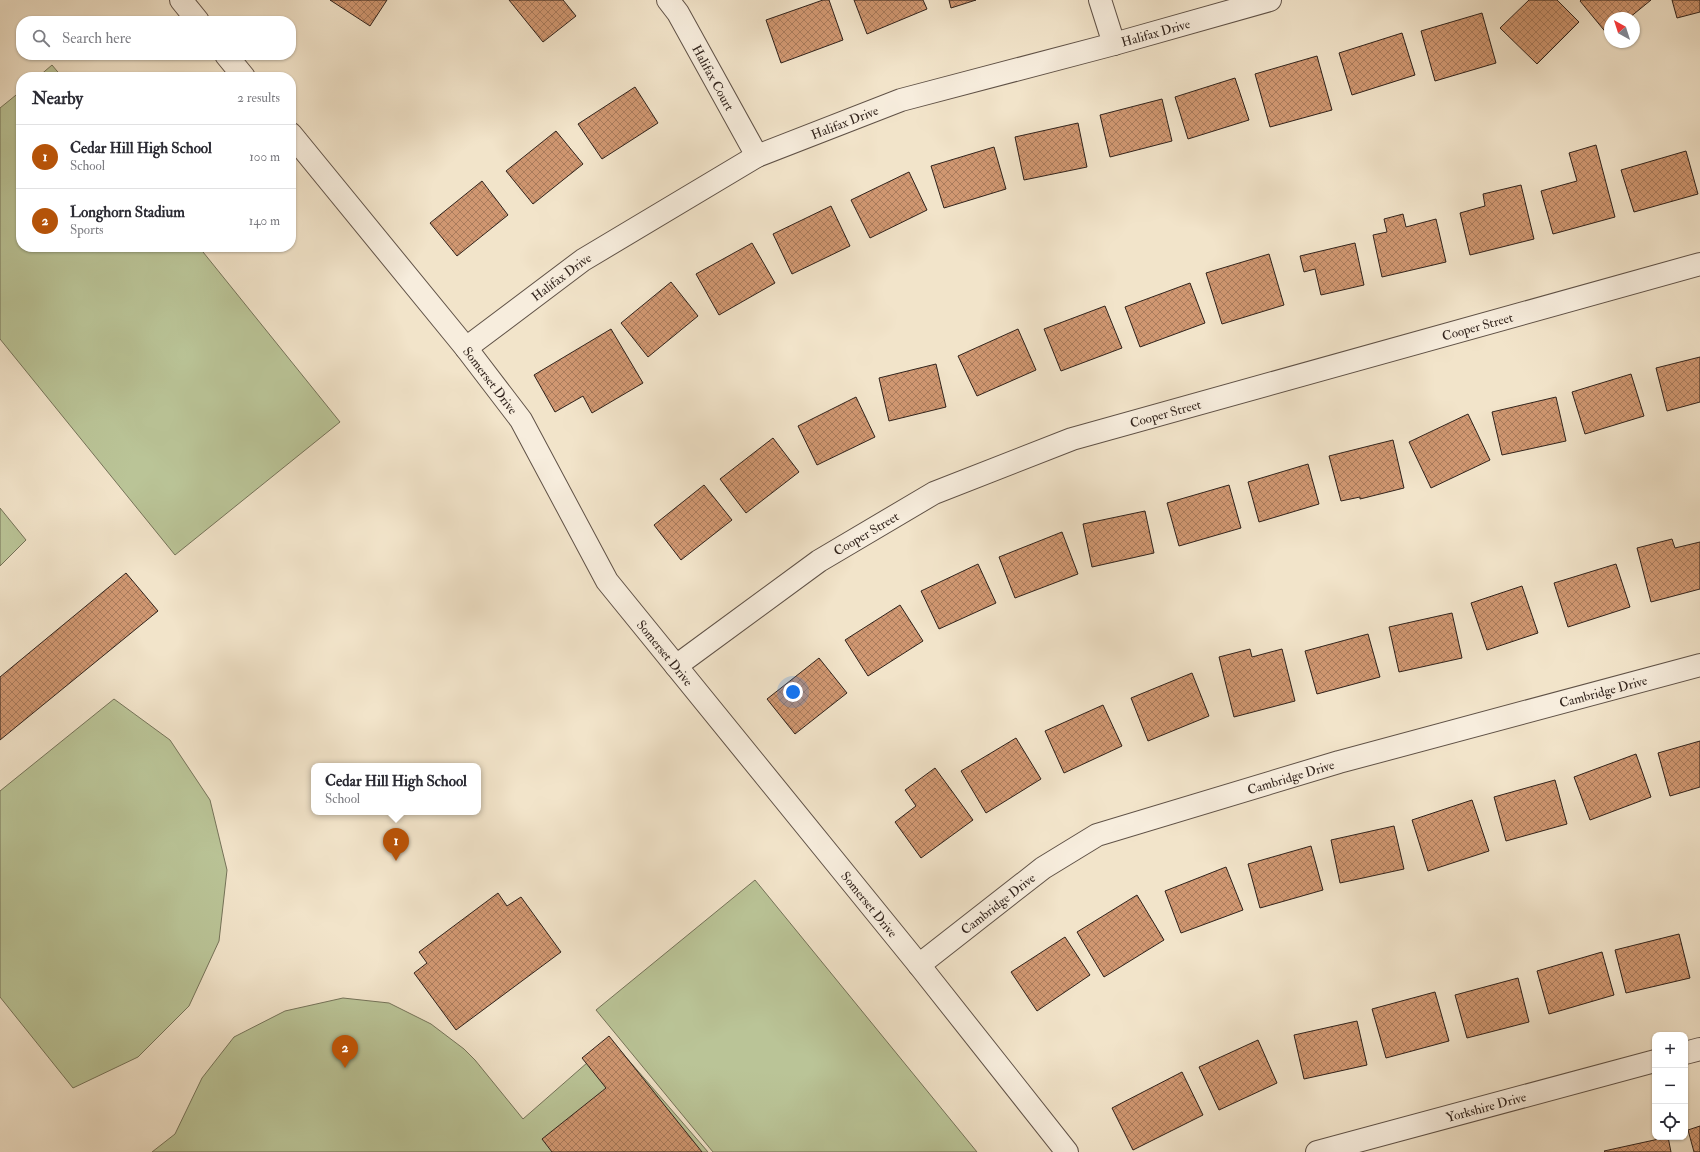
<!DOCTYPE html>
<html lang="en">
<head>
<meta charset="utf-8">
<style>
	:root { --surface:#fff; --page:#f2f2f3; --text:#2b2b33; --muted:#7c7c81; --line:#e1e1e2; --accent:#b45309 }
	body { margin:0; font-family:"IM FELL Double Pica",serif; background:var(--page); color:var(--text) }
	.controls { position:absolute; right:12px; bottom:12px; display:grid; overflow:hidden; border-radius:8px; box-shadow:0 1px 3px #0004 }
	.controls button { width:36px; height:36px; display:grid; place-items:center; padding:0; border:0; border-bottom:1px solid var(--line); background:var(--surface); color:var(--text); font:20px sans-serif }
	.compass { position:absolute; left:1604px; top:12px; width:36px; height:36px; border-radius:50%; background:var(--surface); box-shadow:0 1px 3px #0004; rotate:321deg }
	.you { position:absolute; left:793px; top:692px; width:14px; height:14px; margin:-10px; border:3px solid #fff; border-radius:50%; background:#1a73e8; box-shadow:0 0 0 6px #1a73e833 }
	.badge { display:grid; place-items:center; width:26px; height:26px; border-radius:50%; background:var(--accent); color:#fff; font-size:13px; font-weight:700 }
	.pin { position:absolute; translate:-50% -33px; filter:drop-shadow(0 1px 2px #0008) }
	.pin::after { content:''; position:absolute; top:21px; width:14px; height:12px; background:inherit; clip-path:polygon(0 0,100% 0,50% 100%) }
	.popup { position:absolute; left:311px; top:763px; width:170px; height:52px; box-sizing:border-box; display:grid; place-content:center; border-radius:8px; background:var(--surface); filter:drop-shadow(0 1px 3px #0005); font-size:13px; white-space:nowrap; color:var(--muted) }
	.popup b { font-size:15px; color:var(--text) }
	.popup::after { content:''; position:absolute; left:50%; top:100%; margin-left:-8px; border:8px solid transparent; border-top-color:var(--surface) }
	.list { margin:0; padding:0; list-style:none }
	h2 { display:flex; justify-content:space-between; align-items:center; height:52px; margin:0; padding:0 16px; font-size:17px }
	h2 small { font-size:13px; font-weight:400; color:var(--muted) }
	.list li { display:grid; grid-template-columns:26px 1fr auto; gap:12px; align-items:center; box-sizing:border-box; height:64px; padding:0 16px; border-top:1px solid var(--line) }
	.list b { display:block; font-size:15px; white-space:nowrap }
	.list p { margin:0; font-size:13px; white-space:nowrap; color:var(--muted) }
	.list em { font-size:13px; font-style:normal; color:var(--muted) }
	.icon { flex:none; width:22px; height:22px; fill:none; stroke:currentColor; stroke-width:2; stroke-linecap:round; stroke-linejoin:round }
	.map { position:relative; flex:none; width:1700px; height:1152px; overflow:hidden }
	.search { position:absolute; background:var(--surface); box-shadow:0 1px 3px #0004; left:16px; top:16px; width:280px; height:44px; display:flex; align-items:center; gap:10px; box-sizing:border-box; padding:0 14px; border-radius:16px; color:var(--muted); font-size:15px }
	.panel { position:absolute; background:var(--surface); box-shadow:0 1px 3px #0004; left:16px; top:72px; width:280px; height:180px; border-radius:16px }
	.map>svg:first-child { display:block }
	.park { fill:#bac497; stroke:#757359 }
	.building { fill:url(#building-cross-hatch); stroke:#30221b }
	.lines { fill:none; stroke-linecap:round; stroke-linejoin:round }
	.street-casing { stroke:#605247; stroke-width:24 }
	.street { stroke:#f7eddd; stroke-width:22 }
	.labels { text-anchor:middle; stroke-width:3; stroke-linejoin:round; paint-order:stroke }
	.street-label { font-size:13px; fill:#30221b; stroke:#f7eddd }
</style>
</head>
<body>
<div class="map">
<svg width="1700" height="1152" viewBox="0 0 1700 1152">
	<defs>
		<pattern id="building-cross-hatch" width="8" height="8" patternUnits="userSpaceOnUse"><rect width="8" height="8" fill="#d09771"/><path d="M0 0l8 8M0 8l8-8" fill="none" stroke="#a97b5c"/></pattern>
	</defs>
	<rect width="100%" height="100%" fill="#f2e4ca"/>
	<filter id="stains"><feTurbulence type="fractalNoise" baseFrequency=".005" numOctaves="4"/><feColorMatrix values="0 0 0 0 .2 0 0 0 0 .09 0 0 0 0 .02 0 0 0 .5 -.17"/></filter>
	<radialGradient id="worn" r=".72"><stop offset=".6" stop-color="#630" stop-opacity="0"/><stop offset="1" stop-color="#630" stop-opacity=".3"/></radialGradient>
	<!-- park -->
	<path class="park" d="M52,65L62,77H38Z
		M21,91V247H199L340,422L175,555L0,339V108Z
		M0,508L26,540L0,566Z
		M114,699L170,740L210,800L227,870L219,941L189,1006L138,1057L73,1088L0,997V791Z
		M755,880L977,1152H713L596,1010Z
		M343,998L389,1003L431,1024L464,1049L475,1060L523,1119L612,1041L708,1152H152L175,1134L202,1078L234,1037L285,1011Z"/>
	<!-- building -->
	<path class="building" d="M330,0H387L370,26Z
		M509,0H563L576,16L543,42Z
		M823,0H829L843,40L781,63L766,20Z
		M854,0H923L927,9L867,34Z
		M949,0H976L951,8Z
		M1529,0H1557L1579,22L1537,64L1500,28Z
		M1581,0H1651L1629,18H1610V34L1608,35L1580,1Z
		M1672,0H1700V12L1677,18Z
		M1482,13L1496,63L1435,81L1421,31Z
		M1402,33L1415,75L1352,95L1339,53Z
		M1317,56L1332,110L1270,127L1255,74Z
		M1235,78L1249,120L1188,139L1175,97Z
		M635,87L658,123L602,159L578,124Z
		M1162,99L1172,141L1110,157L1100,115Z
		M1078,123L1087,167L1024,180L1015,137Z
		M556,131L583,164L533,204L506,171Z
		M1596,145L1615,217L1553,234L1541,191L1577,181L1569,153Z
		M994,147L1006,189L944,208L931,166Z
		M1686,151L1698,194L1634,212L1621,170Z
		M909,172L927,210L870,238L851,200Z
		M482,181L508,215L457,256L430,223Z
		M1521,185L1534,239L1470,255L1460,213L1485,206L1483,194Z
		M831,206L850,246L792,274L773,234Z
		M1403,214L1406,227L1436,219L1446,262L1382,277L1373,235L1387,232L1384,219Z
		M752,243L775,283L719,315L696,274Z
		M1355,243L1364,285L1321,295L1315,269L1304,272L1300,256Z
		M1269,254L1284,305L1222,324L1206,273Z
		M671,282L698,316L648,357L621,323Z
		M1190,283L1205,323L1140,347L1125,307Z
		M1105,306L1122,348L1061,371L1044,329Z
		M611,329L643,383L592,413L583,396L555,412L534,375Z
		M1018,329L1036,370L977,396L958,356Z
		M1700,357V402L1667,411L1656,368Z
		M936,364L946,407L889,421L879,378Z
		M1631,374L1644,416L1585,434L1572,392Z
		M856,397L875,437L817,465L798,426Z
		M1556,397L1566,441L1502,455L1492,412Z
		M1468,414L1490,460L1431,488L1409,442Z
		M773,438L799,472L746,513L720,479Z
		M1393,440L1404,488L1360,499V497L1341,501L1329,456Z
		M1308,464L1319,504L1259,522L1248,482Z
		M704,485L732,520L681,560L654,525Z
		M1229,485L1241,528L1179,546L1167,503Z
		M1145,511L1154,553L1092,567L1083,524Z
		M1062,532L1078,574L1015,598L999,557Z
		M1672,539L1675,548L1700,542V589L1651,602L1637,548Z
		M978,564L996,603L939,629L921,591Z
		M1616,564L1630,607L1568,627L1554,583Z
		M126,573L158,611L0,740V677Z
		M1522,586L1538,633L1487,650L1471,603Z
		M900,605L923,641L868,676L845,640Z
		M1452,613L1462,658L1399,672L1389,627Z
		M1368,634L1380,677L1317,694L1305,651Z
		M1250,649L1252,657L1282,649L1295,701L1234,717L1219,657Z
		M819,658L847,693L795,734L767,699Z
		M1192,673L1209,716L1148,741L1131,698Z
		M1103,705L1122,746L1064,773L1045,731Z
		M1016,738L1041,779L986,813L961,771Z
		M1700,741V787L1670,796L1658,753Z
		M1636,754L1651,797L1590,820L1574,777Z
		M935,768L973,820L921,858L895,822L916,806L905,790Z
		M1555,780L1567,824L1506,841L1494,797Z
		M1472,800L1489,851L1428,871L1412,820Z
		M1394,826L1404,869L1340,883L1331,840Z
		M1311,846L1323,890L1260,908L1248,864Z
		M1226,867L1243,910L1181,933L1165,891Z
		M498,893L507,906L521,897L561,952L456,1030L414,973L427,963L419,952Z
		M1137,895L1164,940L1104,977L1077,932Z
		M1679,934L1690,978L1626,993L1615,950Z
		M1065,937L1090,975L1037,1011L1011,972Z
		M1602,952L1614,995L1549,1014L1537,971Z
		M1518,978L1529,1022L1467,1038L1455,995Z
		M1435,992L1449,1041L1386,1058L1372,1009Z
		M1357,1021L1367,1065L1304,1079L1294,1035Z
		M609,1036L702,1152H552L542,1139L606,1088L582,1058Z
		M1258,1040L1277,1083L1219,1110L1199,1067Z
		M1182,1072L1203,1115L1133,1150L1112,1108Z
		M1700,1126V1152H1694L1688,1130Z
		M1668,1137L1671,1152H1605L1604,1151Z"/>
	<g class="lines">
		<defs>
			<g id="street">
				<path d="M181,0L198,21"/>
				<path id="s1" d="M668,0L678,13L757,156"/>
				<path d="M1100,0L1114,44"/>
				<path d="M226,55L244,77"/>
				<path id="s2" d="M291,134L466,348L521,420L607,581L919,965L1067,1152"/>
				<path id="s3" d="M466,348L583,260L757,156L901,100L1114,44L1270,0"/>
				<path id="s4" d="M676,666L819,561L934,493L1072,439L1700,264"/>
				<path id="s5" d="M919,965L1043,868L1097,835L1339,762L1700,665"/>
				<path d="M1685,1053L1700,1049"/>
				<path id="s6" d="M1317,1152L1655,1061"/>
			</g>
		</defs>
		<!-- street casing -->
		<use href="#street" class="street-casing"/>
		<!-- street -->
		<use href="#street" class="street"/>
	</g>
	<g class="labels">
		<!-- street labels -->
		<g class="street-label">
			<text dy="5" stroke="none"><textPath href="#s3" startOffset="767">Halifax Drive</textPath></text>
			<text dy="5" stroke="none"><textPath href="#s1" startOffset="90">Halifax Court</textPath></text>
			<text dy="5" stroke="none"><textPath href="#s3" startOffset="443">Halifax Drive</textPath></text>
			<text dy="5" stroke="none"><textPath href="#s3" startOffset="119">Halifax Drive</textPath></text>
			<text dy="5" stroke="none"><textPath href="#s4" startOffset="880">Cooper Street</textPath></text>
			<text dy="5" stroke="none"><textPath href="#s2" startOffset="317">Somerset Drive</textPath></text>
			<text dy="5" stroke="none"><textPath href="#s4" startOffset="556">Cooper Street</textPath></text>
			<text dy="5" stroke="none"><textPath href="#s4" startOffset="232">Cooper Street</textPath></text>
			<text dy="5" stroke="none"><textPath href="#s2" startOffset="642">Somerset Drive</textPath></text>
			<text dy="5" stroke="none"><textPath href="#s5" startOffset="747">Cambridge Drive</textPath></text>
			<text dy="5" stroke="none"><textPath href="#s5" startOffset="423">Cambridge Drive</textPath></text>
			<text dy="5" stroke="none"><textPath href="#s5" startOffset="100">Cambridge Drive</textPath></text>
			<text dy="5" stroke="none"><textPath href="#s2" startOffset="966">Somerset Drive</textPath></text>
			<text dy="5" stroke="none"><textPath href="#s6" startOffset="175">Yorkshire Drive</textPath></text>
		</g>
	</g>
	<rect width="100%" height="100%" filter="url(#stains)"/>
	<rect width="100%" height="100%" fill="url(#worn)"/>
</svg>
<div class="controls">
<button>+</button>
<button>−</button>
<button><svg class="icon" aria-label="locate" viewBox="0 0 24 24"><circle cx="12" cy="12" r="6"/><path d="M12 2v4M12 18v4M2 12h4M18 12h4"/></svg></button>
</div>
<svg class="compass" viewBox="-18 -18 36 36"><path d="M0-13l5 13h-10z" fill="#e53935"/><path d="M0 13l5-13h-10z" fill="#7c7c81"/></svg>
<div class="you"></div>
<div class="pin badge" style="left:396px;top:861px">1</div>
<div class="popup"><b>Cedar Hill High School</b>School</div>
<div class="pin badge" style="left:345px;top:1068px">2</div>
<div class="search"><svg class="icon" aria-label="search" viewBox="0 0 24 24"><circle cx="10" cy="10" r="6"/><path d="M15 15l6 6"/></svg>Search here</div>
<section class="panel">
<h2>Nearby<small>2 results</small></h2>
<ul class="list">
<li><span class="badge">1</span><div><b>Cedar Hill High School</b><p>School</p></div><em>100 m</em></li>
<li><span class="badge">2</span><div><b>Longhorn Stadium</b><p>Sports</p></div><em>140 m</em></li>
</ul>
</section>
</div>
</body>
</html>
